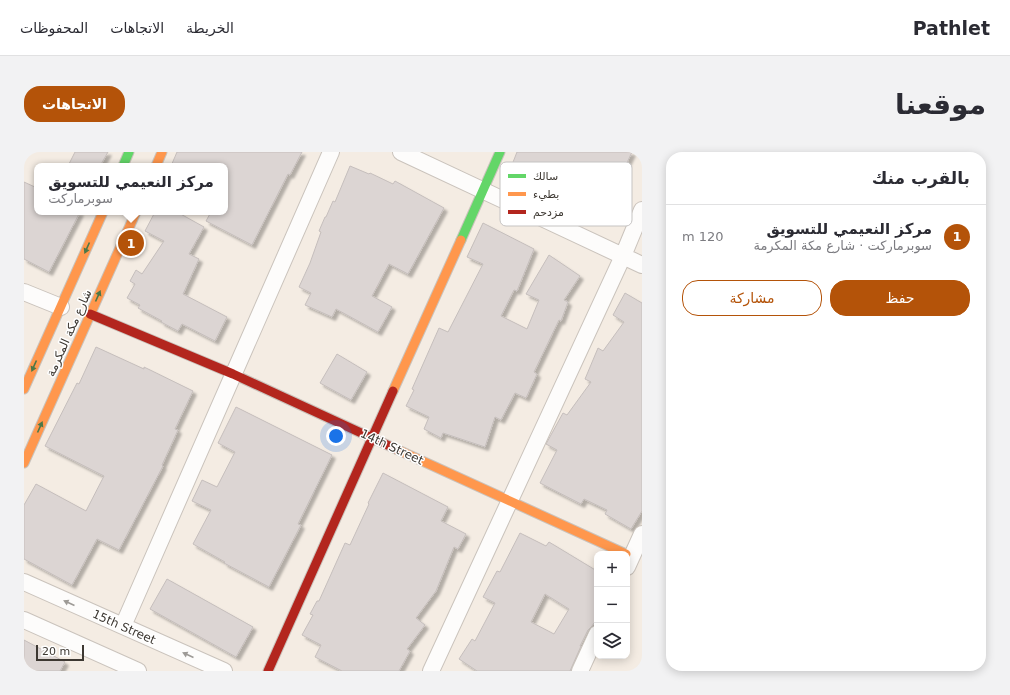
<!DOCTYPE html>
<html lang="ar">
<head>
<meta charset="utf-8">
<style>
	:root { --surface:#fff; --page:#f2f2f3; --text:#2b2b33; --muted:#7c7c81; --line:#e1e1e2; --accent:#b45309 }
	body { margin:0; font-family:"DejaVu Sans",Cairo,sans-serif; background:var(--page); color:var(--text); direction:rtl }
	.controls { position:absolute; right:12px; bottom:12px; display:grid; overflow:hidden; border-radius:8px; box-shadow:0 2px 10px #0003 }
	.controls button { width:36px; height:36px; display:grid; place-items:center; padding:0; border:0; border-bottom:1px solid var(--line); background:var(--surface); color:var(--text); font:20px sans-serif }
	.scale { position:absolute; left:12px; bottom:10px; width:48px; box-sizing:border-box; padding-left:4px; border:2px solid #3d3832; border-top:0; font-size:11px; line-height:14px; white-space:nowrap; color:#3d3832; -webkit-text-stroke:3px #fff; paint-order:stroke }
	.you { position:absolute; left:312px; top:284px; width:14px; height:14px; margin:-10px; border:3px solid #fff; border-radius:50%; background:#1a73e8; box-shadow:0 0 0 6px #1a73e833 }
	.badge { display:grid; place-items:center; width:26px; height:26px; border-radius:50%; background:var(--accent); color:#fff; font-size:13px; font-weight:700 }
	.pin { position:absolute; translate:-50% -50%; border:2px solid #fff; box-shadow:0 1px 4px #0006 }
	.popup { position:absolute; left:10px; top:11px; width:194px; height:52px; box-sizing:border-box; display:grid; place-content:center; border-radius:8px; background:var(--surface); filter:drop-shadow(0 1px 3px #0005); font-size:13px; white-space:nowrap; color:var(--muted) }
	.popup b { font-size:15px; color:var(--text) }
	.popup::after { content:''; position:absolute; left:50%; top:100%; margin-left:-8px; border:8px solid transparent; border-top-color:var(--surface) }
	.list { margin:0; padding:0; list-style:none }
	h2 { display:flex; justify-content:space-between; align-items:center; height:52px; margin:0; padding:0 16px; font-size:17px }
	h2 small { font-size:13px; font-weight:400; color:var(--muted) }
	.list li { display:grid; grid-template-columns:26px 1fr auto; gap:12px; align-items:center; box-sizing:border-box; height:64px; padding:0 16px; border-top:1px solid var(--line) }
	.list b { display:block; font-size:15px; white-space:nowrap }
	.list p { margin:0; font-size:13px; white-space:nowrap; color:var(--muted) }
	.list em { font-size:13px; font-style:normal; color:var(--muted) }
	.actions { display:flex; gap:8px; padding:12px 16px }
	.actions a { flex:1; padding:9px 0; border:1px solid var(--accent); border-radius:16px; text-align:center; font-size:14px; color:var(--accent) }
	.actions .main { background:var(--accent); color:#fff }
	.icon { flex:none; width:22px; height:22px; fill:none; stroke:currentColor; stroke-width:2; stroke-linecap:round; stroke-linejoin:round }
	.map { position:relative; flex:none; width:618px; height:519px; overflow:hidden; direction:ltr; border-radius:16px }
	header { display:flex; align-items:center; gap:24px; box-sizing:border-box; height:56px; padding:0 20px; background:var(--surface); border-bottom:1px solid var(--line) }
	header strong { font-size:19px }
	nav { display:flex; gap:22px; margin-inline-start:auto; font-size:14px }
	.intro { display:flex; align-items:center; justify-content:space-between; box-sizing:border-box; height:96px; padding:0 24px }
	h1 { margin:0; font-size:28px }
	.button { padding:10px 18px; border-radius:16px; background:var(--accent); color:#fff; font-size:14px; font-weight:700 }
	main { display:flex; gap:24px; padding:0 24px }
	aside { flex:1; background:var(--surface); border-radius:16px; box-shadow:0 2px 10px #0003 }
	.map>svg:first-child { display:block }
	.building { fill:#dcd5d3; stroke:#c5bebc; fill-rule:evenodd; filter:url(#shadow) }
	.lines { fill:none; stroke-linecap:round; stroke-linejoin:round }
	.street-casing { stroke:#cac3bc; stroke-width:18 }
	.fast-casing { stroke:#cac3bc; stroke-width:11 }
	.slow-casing { stroke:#cac3bc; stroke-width:11 }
	.jam-casing { stroke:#cac3bc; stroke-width:11 }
	.street { stroke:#fdfcfb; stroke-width:16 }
	.fast { stroke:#63d668; stroke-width:9 }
	.slow { stroke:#ff974d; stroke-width:9 }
	.jam { stroke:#b3261e; stroke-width:9 }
	.oneway { fill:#4c7748 }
	.oneway2 { fill:#9d9a96 }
	.labels { text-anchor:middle; stroke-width:3; stroke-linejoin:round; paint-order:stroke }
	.street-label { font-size:12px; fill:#3d3832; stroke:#fff }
	.key { fill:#fff; stroke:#c5c3c2; stroke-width:1 }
	.key-label { font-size:11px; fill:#3d3832 }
</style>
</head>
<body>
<header>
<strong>Pathlet</strong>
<nav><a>الخريطة</a><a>الاتجاهات</a><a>المحفوظات</a></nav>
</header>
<div class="intro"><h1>موقعنا</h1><a class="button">الاتجاهات</a></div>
<main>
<aside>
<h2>بالقرب منك<small></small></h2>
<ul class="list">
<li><span class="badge">1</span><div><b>مركز النعيمي للتسويق</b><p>سوبرماركت · شارع مكة المكرمة</p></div><em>120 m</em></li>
</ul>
<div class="actions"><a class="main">حفظ</a><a>مشاركة</a></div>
</aside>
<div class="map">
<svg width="618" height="519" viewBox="0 0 618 519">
	<defs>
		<filter id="shadow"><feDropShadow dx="3.5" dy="3.5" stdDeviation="1" flood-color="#0004"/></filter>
	</defs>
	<rect width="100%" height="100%" fill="#f4ece3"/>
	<!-- building -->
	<path class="building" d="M51,0H84L76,14H44Z
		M153,0H278L266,23L264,22L228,93L182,69L187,60H201V14H147Z
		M493,0H608L600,17L602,18L599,26L575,66L555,54L559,46L536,32L528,52L480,33Z
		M326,14L345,22L346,21L369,32L371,29L420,56L384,122L365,112L348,144L368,155L354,180L312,157L308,165L281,153L287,141L275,135L286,111L297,80L295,79L301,65H302L309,49L311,50Z
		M0,30L13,36V60H56L25,120L0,107Z
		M131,60H153L180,75L165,102L175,107L159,142L203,165L191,189L158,172L154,179L137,170L138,169L114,156L116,153L103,146L111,132L106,129L112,118L118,122L140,89L121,79Z
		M459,71L510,97L493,139L490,138L477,164L503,177L515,148L502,142L525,103L556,124L540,148L544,150L537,169L535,168L510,220L513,222L502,246L491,241L477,268L471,265L461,295L419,281L417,286L400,277L405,265L382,254L390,238L388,237L415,176L424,180L459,112L443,105Z
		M601,141L618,151V359L607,377L581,362L583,358L560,347L557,352L516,331L533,298L522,292L539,261L543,263L567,230L561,227L574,196L579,199L600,170L589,163Z
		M72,195L120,217V215L169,239L151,277L154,278L138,313L139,314L95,398L73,387L48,433L0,407V353L12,332L62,359L80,324L21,294L53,231L55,232Z
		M313,202L343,220L327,248L296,231Z
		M212,255L308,303L274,372L277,373L245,435L200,411L201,410L169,392L187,358L168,349L178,328L193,335L211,300L194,291Z
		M359,321L424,355L417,369L442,382L434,397L430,395L412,439L392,466L401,473L383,497L386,499L375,519H318L291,505L297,493L278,483L289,463L286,462L293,449H295L321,391L326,393L345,352L344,351Z
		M496,381L522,394L525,390L573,419V467L568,474L564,478L556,494H557L546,519H453L435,507L448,487L451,489L471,451L459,445L473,419L476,420ZM521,442L545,457L530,482L507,470Z
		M143,427L229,475L212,505L126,457Z
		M0,488L41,510L36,519H0Z"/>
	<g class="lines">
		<defs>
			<path id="street" d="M377,0L618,113
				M0,140L37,155
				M603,415L618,382
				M0,430L200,519
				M0,468L114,519
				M99,474L307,0
				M407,519L599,104L618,58
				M556,519L573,482"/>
			<path id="fast" d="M99,14L105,0
				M437,88L476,0"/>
			<path id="slow" d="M132,14L138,0
				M0,237L79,60
				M369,239L437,88
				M372,297L602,402
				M0,311L112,60"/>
			<path id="jam" d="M66,162L209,222L372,297
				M244,519L369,239"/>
		</defs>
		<!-- street casing -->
		<use href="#street" class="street-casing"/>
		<!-- fast casing -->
		<use href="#fast" class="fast-casing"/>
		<!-- slow casing -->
		<use href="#slow" class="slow-casing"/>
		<!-- jam casing -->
		<use href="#jam" class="jam-casing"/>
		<!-- street -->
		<use href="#street" class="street"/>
		<!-- fast -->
		<use href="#fast" class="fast"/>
		<!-- slow -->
		<use href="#slow" class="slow"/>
		<!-- jam -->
		<use href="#jam" class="jam"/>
	</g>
	<!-- one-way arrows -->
	<defs><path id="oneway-solid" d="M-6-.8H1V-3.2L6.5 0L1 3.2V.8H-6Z"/></defs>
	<g class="oneway">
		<use href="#oneway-solid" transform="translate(63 96) rotate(114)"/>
		<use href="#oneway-solid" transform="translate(74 144) rotate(-66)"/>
		<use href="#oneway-solid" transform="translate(10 214) rotate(114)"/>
		<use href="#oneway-solid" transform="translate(16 275) rotate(-66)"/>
	</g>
	<g class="oneway2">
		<use href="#oneway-solid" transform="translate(45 451) rotate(-156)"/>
		<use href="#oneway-solid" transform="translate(164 503) rotate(-156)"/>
	</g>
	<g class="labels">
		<!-- street labels -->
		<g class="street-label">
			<text transform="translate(45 181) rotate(-66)" y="4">شارع مكة المكرمة</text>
			<text transform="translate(368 295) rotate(25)" y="4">14th Street</text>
			<text transform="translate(100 475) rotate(24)" y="4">15th Street</text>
		</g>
	</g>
	<!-- legend -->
	<rect x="476" y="10" width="132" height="64" rx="6" class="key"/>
	<rect x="484" y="22" width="18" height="4" fill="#63d668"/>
	<rect x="484" y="40" width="18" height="4" fill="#ff974d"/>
	<rect x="484" y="58" width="18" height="4" fill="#b3261e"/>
	<g class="key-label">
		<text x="509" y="28">سالك</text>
		<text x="509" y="46">بطيء</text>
		<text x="509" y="64">مزدحم</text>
	</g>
</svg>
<div class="controls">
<button>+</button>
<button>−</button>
<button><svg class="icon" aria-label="layers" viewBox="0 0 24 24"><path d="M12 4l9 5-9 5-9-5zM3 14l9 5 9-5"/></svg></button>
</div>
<div class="scale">20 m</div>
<div class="you"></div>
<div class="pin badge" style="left:107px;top:91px">1</div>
<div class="popup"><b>مركز النعيمي للتسويق</b>سوبرماركت</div>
</div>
</main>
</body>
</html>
